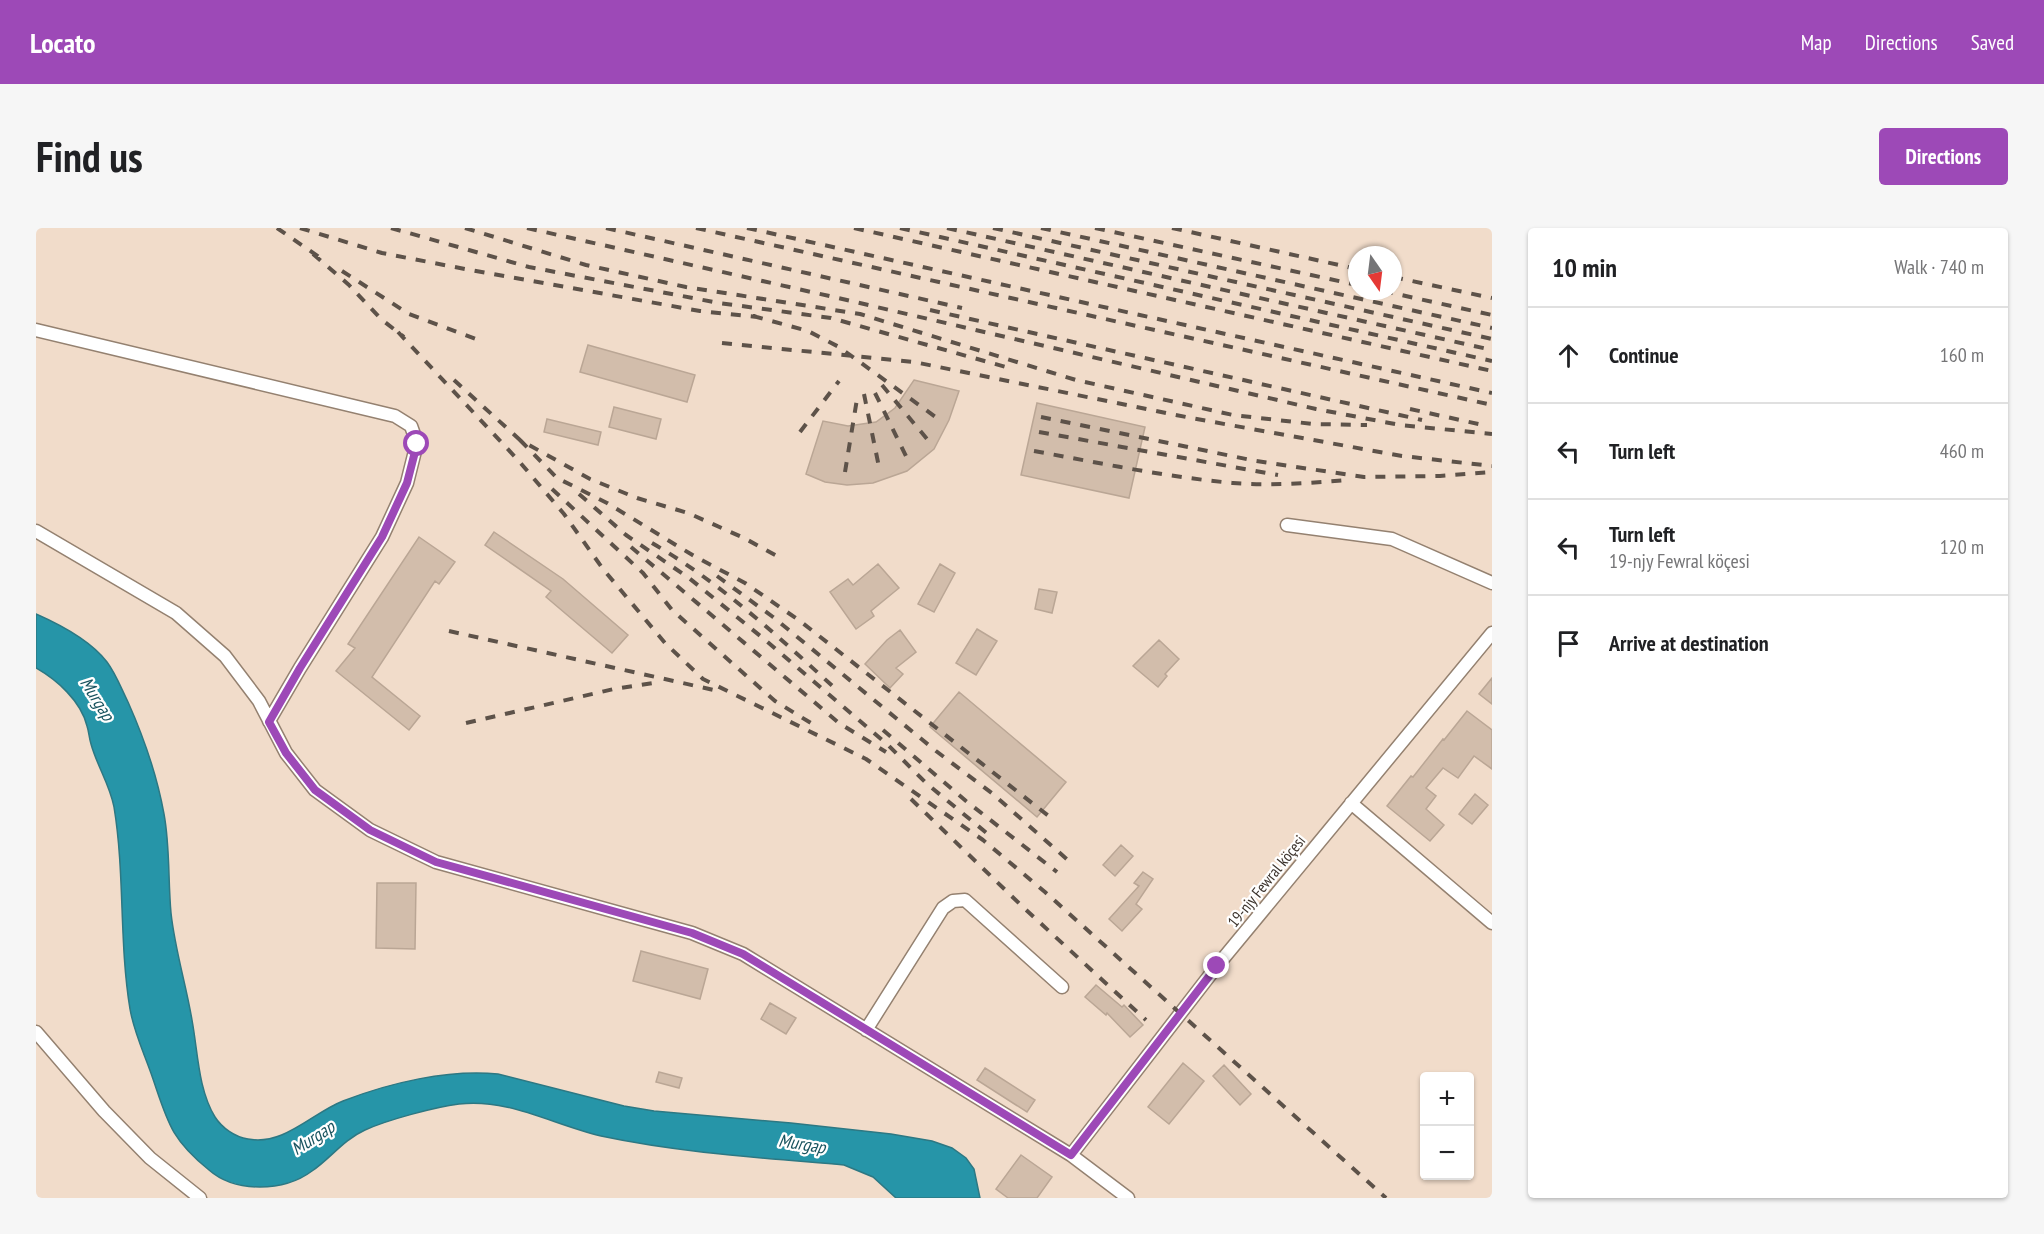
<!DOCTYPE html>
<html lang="en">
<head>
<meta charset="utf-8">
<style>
	:root { --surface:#fff; --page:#f6f6f6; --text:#202124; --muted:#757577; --line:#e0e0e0; --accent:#9d49b7 }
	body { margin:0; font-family:"PT Sans Narrow",sans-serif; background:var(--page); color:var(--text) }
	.controls { position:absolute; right:18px; bottom:18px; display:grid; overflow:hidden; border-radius:6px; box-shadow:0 2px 4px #0004 }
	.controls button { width:54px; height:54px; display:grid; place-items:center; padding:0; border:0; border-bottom:2px solid var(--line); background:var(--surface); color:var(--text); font:30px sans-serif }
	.compass { position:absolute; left:1312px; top:18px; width:54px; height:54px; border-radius:50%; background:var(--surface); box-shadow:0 2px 4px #0004; rotate:166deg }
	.stop { position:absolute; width:18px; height:18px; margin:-14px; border:4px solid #9d49b7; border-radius:50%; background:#fff }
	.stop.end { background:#9d49b7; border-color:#fff; box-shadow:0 2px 6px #0008 }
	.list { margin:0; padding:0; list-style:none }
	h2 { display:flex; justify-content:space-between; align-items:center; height:78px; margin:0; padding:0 24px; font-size:26px }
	h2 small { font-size:20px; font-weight:400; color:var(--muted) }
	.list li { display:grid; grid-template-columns:39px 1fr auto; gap:18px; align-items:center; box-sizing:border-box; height:96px; padding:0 24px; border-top:2px solid var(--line) }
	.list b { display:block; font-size:22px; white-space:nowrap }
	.list p { margin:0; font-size:20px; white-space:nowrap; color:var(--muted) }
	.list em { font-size:20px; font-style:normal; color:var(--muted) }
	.icon { flex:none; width:33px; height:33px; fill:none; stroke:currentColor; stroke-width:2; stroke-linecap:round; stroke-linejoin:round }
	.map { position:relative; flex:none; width:1456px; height:970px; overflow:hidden; border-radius:6px }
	header { display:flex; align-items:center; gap:36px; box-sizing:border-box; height:84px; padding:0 30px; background:var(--accent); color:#fff }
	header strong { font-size:28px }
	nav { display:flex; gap:33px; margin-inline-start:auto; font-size:21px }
	.intro { display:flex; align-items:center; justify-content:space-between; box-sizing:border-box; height:144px; padding:0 36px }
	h1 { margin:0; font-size:42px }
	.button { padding:15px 27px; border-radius:6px; background:var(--accent); color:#fff; font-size:21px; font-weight:700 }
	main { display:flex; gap:36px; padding:0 36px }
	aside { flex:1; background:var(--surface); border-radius:6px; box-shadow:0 2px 4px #0004 }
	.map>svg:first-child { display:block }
	.water { fill:#2695a8; stroke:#2d7883; stroke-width:1.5 }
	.building { fill:#d2bdab; stroke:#baa695; stroke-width:1.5 }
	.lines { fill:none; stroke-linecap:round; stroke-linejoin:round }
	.street-casing { stroke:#948170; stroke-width:15 }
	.street { stroke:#fff; stroke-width:12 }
	.rail { stroke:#5d5249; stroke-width:4; stroke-dasharray:10 10; stroke-linecap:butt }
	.route { stroke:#9d49b7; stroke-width:8 }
	.labels { text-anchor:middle; stroke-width:4.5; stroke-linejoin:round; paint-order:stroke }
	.street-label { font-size:16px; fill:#3d342d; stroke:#fff }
	.water-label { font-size:18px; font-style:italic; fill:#18535e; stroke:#fff }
</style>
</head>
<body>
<header>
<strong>Locato</strong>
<nav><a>Map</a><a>Directions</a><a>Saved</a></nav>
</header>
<div class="intro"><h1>Find us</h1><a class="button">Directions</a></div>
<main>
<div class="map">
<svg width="1456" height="970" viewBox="0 0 1456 970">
	<rect width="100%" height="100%" fill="#f1dcca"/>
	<!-- water -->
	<path class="water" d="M0,386C25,397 54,412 71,434C80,446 85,460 92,474C108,510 121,547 128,586C134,618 132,652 135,685C139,722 150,756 156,792C162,824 162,861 179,889C186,900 199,909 212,911C248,918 276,885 307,873C353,855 412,841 462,846L588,878L618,883L755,895L855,906L896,913L916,920L930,930L938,941L944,970H860L837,949L808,937C728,930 645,925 565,908C517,897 473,870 423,876C399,879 351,892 329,902C307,912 295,930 276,943C248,964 199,965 173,942C135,911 132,895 117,851C109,827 98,805 94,781C83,714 89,646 78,579C74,557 61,538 55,516C53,510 53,504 51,498C45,473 21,452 0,440Z"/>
	<!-- building -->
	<path class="building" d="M552,117L659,147L651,174L544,144Z
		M878,152L923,163L913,192L898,221L871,243L837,255L811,257L789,254L770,246L787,193L812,198L840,194L859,180Z
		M1001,175L1109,199L1093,270L985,247Z
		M578,179L625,191L620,211L573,199Z
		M511,191L565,204L562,217L508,204Z
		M458,304L527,351L592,407L576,425L510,369L515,363L449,317Z
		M383,309L419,334L403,356L399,353L336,449L384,488L373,502L300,443L319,420L312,416Z
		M842,336L863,360L835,383L838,388L820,401L794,364L812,351L817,357Z
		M904,336L919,345L898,384L882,376Z
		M1003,361L1021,364L1016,385L999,381Z
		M941,401L961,413L940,447L920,435Z
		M864,402L880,424L860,440L867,446L854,460L829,436L851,412Z
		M1123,412L1143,431L1129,446L1131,448L1122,459L1097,438Z
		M1456,450V476L1443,466Z
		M923,464L1030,554L1001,589L894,499Z
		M1431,483L1456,502V541L1438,528L1422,550L1407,540L1390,560L1400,568L1390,581L1408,597L1394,613L1351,578L1375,548L1377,549L1407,511L1408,512Z
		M1439,566L1452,577L1436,596L1423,586Z
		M1085,617L1097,628L1079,648L1067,637Z
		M1107,644L1117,651L1100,676L1106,681L1086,703L1073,691L1103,658L1098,655Z
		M341,655H380L379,721L340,720Z
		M605,723L672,741L664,771L597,753Z
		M1060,757L1086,779L1088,777L1107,797L1094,809L1071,785L1070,787L1049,769Z
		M734,775L760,790L750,806L725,791Z
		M1147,835L1168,853L1133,896L1112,879Z
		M1188,837L1215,866L1204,877L1177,848Z
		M949,840L999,872L991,884L941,852Z
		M623,844L646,850L643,860L620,854Z
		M985,927L1016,949L1001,970H972L960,961Z"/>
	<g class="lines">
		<defs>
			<path id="street" d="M0,102L359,188L375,198L381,215L371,255L346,309L264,440L233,493
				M1251,297L1356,311L1456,355
				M0,303L140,385L189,428L223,473L250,525L279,562L334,602L400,634L656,705L707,726L1035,927L1092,970
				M1315,575L1456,695
				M830,802L907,680L917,673L929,672L1026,759
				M0,804L68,883L114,930L164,970
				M1035,927L1181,738L1456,405"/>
		</defs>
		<!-- street casing -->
		<use href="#street" class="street-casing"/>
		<!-- street -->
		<use href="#street" class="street"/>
		<!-- rail -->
		<path class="rail" d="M241,0L283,29
			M264,0L346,25L429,41L664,83L721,89
			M355,0L493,39L683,75L795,90L977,141
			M429,0L550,37L650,59L824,86L1040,152L1197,187L1277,196L1331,197
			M491,0L802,70L1280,181L1364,197L1456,206
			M570,0L926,80
			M660,0L1456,177
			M711,0L1456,165
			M818,0L1456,143
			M864,0L1456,133
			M911,0L1456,122
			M957,0L1456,111
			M1005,0L1456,100
			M1059,0L1321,57
			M1136,0L1321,41
			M277,26L313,57L345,91L368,109
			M306,43L373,86L445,113
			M1357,49L1456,70
			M1347,63L1456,87
			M894,82L1386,192
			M717,88L772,103L803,119L901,190
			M362,104L482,232L528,286L567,341L629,415L667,451L830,531L947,612L1009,664L1350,970
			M686,115L878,134L1155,190L1366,228L1456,238
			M418,152L484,212L554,251L601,270L652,285L708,310L741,328
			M846,157L891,211
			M839,165L870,228
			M828,166L843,239
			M1374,181L1447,197
			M1005,189L1220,233L1328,249L1404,248L1456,244
			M764,204L803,153
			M1003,204L1242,247
			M484,212L521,250L571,275L658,328L709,355L764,393L1019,593
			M998,223C1064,235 1130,249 1197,255C1234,258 1274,255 1312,252
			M809,244L821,171
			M516,261L607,345L636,382L739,473L783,500
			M543,266L590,307L653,350L728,411L852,517L890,555L953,607
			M616,315C685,355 745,411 803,464
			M595,319L803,495L850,524
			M681,348L737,389L900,523L957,566L1034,634
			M413,403L678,462
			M430,495L578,461L624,454
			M847,502L930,573L1021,644
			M875,571L989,681L1110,792"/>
	</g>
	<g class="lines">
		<!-- route -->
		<path class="route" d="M381,216L371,255L346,309L264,440L233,494L250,525L279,562L334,602L400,634L656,705L707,726L1035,927L1181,738"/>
	</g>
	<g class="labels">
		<!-- street labels -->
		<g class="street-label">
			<text transform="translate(1230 653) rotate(-51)" y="6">19-njy Fewral köçesi</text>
		</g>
		<!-- water labels -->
		<g class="water-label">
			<text transform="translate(61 471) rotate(58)" y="6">Murgap</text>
			<text transform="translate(277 910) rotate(-33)" y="6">Murgap</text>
			<text transform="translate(766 916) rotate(9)" y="6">Murgap</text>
		</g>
	</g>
</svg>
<div class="controls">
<button>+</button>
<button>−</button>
</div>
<svg class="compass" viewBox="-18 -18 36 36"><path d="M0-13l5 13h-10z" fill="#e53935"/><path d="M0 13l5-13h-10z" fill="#757577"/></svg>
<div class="stop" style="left:381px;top:216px"></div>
<div class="stop end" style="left:1181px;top:738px"></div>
</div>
<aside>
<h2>10 min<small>Walk · 740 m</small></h2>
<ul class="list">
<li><svg class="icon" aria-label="ahead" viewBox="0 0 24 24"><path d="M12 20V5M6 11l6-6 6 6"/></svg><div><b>Continue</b></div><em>160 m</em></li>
<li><svg class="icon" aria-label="left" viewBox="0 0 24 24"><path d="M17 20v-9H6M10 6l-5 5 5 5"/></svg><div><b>Turn left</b></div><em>460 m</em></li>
<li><svg class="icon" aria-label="left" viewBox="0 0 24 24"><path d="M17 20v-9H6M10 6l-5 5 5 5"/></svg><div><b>Turn left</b><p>19-njy Fewral köçesi</p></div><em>120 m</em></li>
<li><svg class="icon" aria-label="arrive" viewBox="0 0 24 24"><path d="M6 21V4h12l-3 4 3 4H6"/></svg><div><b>Arrive at destination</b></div></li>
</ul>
</aside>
</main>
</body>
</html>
